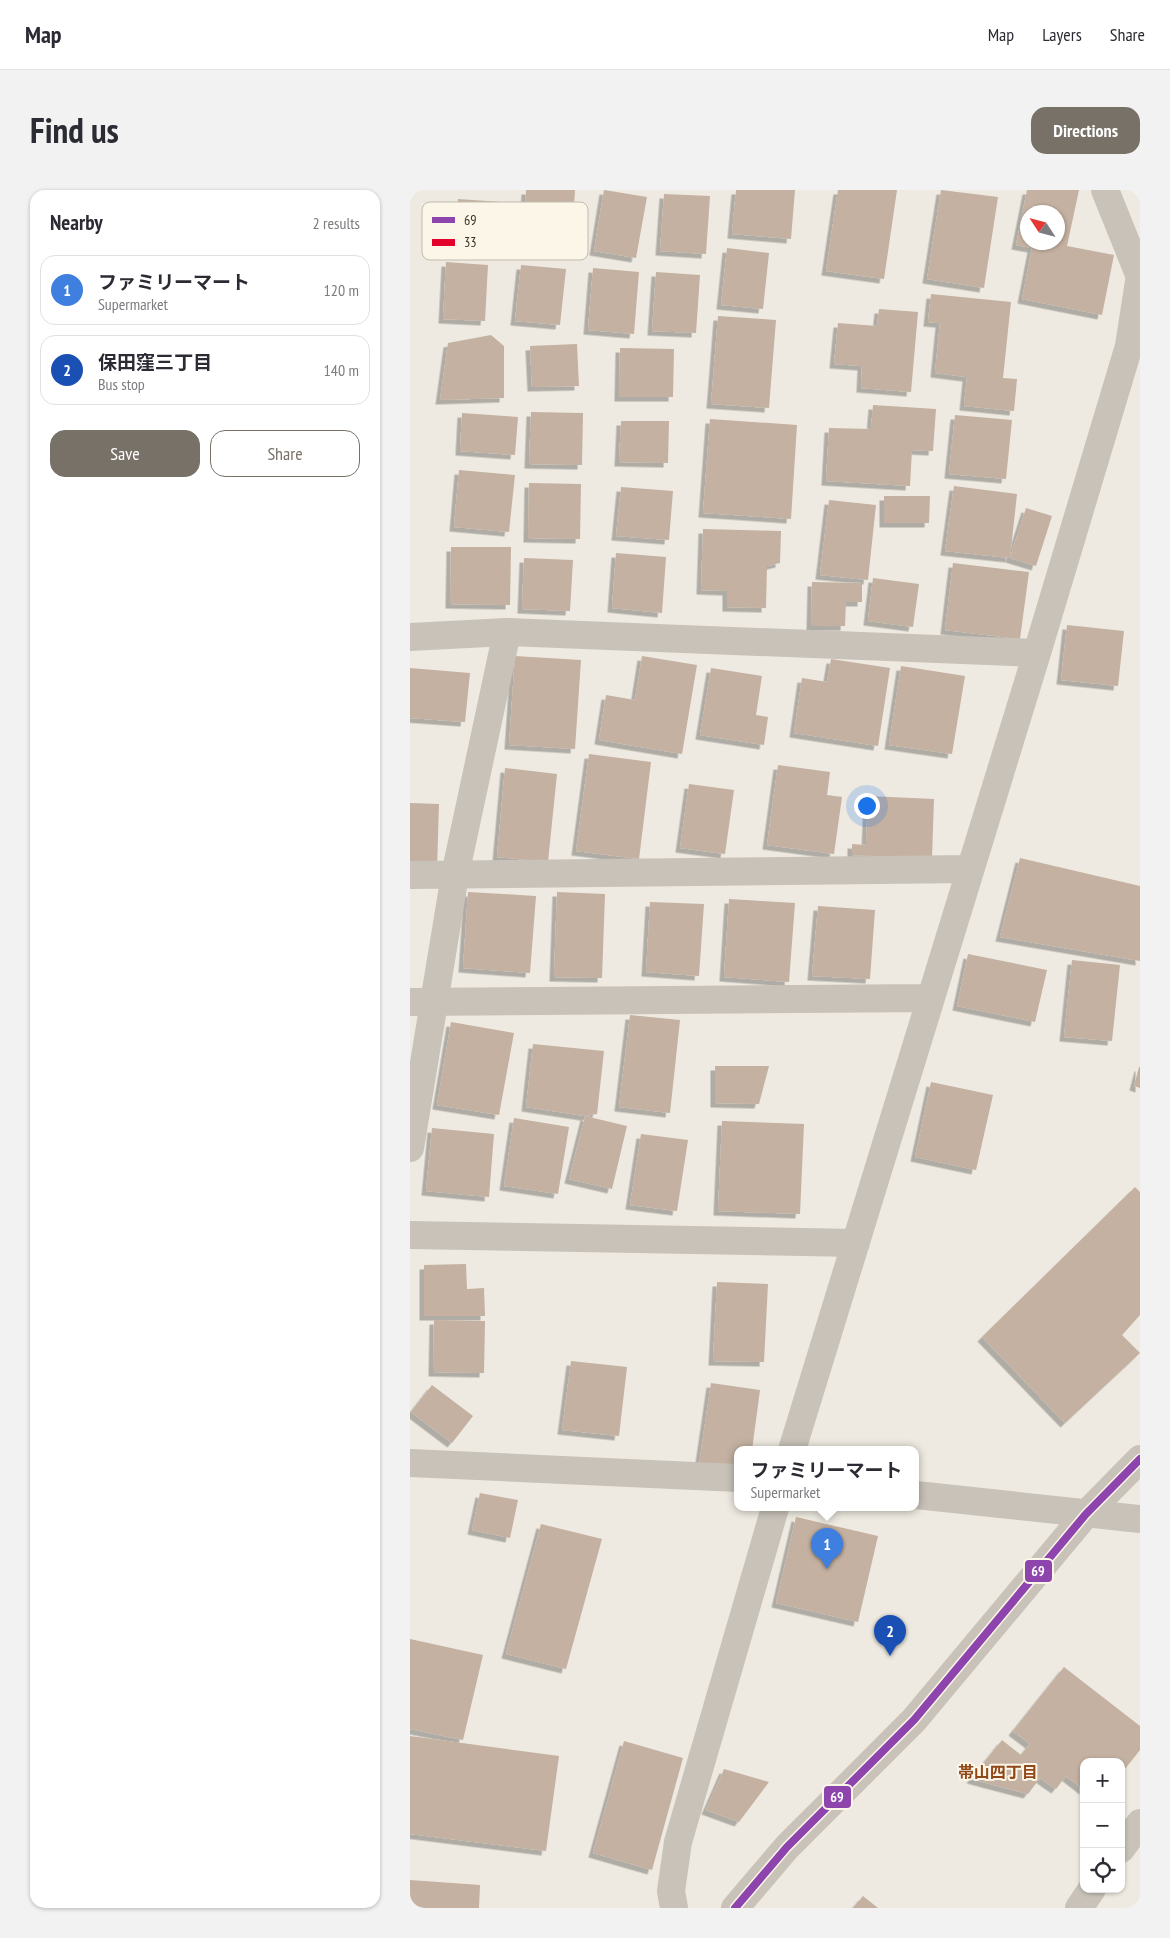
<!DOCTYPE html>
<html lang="en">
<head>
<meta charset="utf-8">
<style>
	:root { --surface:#fff; --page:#f2f2f3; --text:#2b2b33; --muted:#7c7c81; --line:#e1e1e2; --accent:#787168 }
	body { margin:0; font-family:"PT Sans Narrow","Noto Sans JP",sans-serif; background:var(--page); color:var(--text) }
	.controls { position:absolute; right:15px; bottom:15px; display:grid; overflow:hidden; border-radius:10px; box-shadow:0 1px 4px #0004 }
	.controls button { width:45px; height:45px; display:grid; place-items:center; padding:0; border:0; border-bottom:1px solid var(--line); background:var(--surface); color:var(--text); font:25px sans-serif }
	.compass { position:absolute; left:610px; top:15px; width:45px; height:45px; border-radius:50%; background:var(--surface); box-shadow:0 1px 4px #0004; rotate:306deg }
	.you { position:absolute; left:456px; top:615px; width:18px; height:18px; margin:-12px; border:4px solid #fff; border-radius:50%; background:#1a73e8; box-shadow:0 0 0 8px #1a73e833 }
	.badge { display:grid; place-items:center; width:32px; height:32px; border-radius:50%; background:var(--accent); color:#fff; font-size:16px; font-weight:700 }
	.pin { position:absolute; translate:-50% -41px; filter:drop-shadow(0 1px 2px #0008) }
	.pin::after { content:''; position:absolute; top:26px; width:18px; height:15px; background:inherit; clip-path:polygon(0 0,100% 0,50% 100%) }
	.popup { position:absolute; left:324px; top:1256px; width:185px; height:65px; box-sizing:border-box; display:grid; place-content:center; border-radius:10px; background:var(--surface); filter:drop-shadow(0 1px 4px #0005); font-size:16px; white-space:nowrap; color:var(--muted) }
	.popup b { font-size:19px; color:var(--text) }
	.popup::after { content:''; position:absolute; left:50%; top:100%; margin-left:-10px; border:10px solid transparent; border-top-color:var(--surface) }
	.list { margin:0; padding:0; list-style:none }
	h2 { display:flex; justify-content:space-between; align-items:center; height:65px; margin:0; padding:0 20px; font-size:21px }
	h2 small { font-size:16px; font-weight:400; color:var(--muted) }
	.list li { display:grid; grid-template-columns:32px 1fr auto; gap:15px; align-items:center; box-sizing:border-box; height:70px; margin:0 10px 10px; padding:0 10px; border:1px solid var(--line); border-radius:15px }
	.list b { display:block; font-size:19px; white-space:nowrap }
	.list p { margin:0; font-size:16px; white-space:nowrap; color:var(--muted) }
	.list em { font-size:16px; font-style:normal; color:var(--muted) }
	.actions { display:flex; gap:10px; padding:15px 20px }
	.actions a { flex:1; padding:11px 0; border:1px solid var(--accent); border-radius:15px; text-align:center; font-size:18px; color:var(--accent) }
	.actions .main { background:var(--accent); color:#fff }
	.icon { flex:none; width:28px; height:28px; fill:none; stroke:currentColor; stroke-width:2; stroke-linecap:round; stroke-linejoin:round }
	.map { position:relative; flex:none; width:730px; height:1718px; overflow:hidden; border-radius:15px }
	header { display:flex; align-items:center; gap:30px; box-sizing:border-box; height:70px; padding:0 25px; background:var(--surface); border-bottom:1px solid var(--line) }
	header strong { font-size:24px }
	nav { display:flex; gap:28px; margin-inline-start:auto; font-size:18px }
	.intro { display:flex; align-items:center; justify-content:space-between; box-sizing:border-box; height:120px; padding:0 30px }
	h1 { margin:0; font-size:35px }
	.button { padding:12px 22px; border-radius:15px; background:var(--accent); color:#fff; font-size:18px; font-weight:700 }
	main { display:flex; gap:30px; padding:0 30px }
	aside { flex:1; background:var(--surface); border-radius:15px; box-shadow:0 1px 4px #0004 }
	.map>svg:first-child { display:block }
	.building { fill:#c4b1a1; fill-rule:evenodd; filter:url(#shadow) }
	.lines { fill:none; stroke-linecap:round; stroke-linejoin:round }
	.minor { stroke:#c8c2b9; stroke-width:28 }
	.tertiary { stroke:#c8c2b9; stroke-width:28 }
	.bus-1-casing { stroke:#fbf6e8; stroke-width:11 }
	.bus-1 { stroke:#8e44ad; stroke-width:8 }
	.labels { text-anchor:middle; stroke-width:4; stroke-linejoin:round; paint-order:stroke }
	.neighbourhood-label { font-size:16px; font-weight:bold; fill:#914818; stroke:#fbf6e8 }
	.key { fill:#fbf6e8; stroke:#c1bbae; stroke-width:1 }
	.key-label { font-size:14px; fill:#393027 }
	.line-badge { stroke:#fbf6e8; stroke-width:2 }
	.badge-label { font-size:14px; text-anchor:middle; font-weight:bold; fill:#fff }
</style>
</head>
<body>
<header>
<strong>Map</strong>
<nav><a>Map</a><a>Layers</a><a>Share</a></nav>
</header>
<div class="intro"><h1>Find us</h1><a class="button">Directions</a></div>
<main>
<aside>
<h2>Nearby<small>2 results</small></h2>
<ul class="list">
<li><span class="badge" style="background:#3f7fe0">1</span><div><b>ファミリーマート</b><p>Supermarket</p></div><em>120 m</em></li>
<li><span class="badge" style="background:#1a4fb4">2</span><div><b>保田窪三丁目</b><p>Bus stop</p></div><em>140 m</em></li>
</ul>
<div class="actions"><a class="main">Save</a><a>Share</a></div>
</aside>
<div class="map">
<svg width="730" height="1718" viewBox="0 0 730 1718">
	<defs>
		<filter id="shadow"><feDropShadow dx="-4.5" dy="4.5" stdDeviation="0" flood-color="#0004"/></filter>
	</defs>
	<rect width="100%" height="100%" fill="#eeeae1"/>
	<!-- building -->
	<path class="building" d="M116,0H165L161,62L112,60Z
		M194,0L237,7L226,68L184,61Z
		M326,0H385L381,49L322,44Z
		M428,0H487L474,89L416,81Z
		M531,0L588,7L574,98L517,89Z
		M617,0H669L657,56L704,65L692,125L612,109L622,58L606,55ZM618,22H648V52H618Z
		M254,4L300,6L296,64L250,61Z
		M48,9L92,12L89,59L45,56Z
		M317,58L359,63L353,119L311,115Z
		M36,72L78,75L75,131L33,129Z
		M111,75L156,79L150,135L105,131Z
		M183,78L229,82L224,144L178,140Z
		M246,82L290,85L286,143L242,141Z
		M521,104L601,112L593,188L607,189L604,221L554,216L557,187L525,183L530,133L518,132Z
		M469,119L508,122L501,202L451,198L452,176L424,174L428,133L467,136Z
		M308,126L366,130L359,218L301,214Z
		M81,145L94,156V208L30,210L38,153Z
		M167,154L169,196L122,197L120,156Z
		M210,158L264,159L263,207H209Z
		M463,215L526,219L523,261L502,260L500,296L416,291L419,238L461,239Z
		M121,222L173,223L172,275L119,274Z
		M52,223L108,227L105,265L50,261Z
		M545,225L602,230L596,289L539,284Z
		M300,229L387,235L381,329L293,323Z
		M211,231H259L258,273L209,272Z
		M49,280L105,285L99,342L44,337Z
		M119,293L171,294L170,349L118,348Z
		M544,296L607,304L600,368L535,361Z
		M211,297L263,301L259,350L206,346Z
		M474,306H520L519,333H474Z
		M419,310L466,315L458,390L410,385Z
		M616,318L642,326L626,376L600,368Z
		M293,339L371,341L370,373L357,376L356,418L317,417V401L291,400Z
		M41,357H101L100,415L40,414Z
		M206,363L256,367L252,423L202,418Z
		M114,368L163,370L160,421L112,419Z
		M543,373L619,382L610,449L535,440Z
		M463,388L509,394L503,437L458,431Z
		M402,392L452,393V412H436L435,436H401Z
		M657,435L714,441L708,496L651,490Z
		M105,466L171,470L165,559L99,555Z
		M232,466L287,475L272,564L189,550L196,505L225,510Z
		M421,469L480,478L468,556L384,543L392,488L417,492Z
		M491,476L555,486L542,564L479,555Z
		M0,478L60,483L55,532L0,528Z
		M301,478L352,486L346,525L358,527L354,555L290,545Z
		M179,564L241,572L229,669L166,661Z
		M368,575L420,582L417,605L432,607L424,664L357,655Z
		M95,578L147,584L138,672L87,667Z
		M279,594L324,600L315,664L270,658Z
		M458,606L524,609L522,668L442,665V654L456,655Z
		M0,613L29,614L27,680L0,679Z
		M610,668L730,696V771L590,747Z
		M58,702L126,706L120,783L53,778Z
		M147,702L195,704L192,788L144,787Z
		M319,709L385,713L379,792L314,787Z
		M240,712L294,714L289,786L236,782Z
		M408,716L465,720L460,789L402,786Z
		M558,764L637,780L625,832L547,816Z
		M662,770L710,775L702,851L654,847Z
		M220,825L270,830L260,923L209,917Z
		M41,832L104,843L89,925L27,915Z
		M123,854L194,861L187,924L175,926L116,917Z
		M305,876H359L349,914L305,913Z
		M729,877H730V898L724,896Z
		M521,892L583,905L566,980L505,967Z
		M175,926L217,936L202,999L159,989Z
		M104,928L159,937L148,1004L94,996Z
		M312,931L394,934L390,1024L308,1021Z
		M22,938L84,944L79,1007L16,1001Z
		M231,944L278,950L267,1021L220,1015Z
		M725,997L730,1002V1125L712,1145L730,1163L655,1233L572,1147Z
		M56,1074L57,1099L74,1098L75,1126H14V1075Z
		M307,1092L358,1094L354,1172L303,1171Z
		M24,1130L75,1131L74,1183L23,1182Z
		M161,1171L217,1177L209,1246L152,1240Z
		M301,1193L350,1200L342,1260H328V1280L289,1275Z
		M22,1195L63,1226L42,1253L1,1222Z
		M70,1303L108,1310L100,1348L62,1340Z
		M386,1327L468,1346L448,1432L366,1413Z
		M131,1334L192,1349L156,1479L96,1464Z
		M0,1449L73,1465L53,1550L0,1539Z
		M654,1477L730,1536V1560L711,1584V1572H674V1600L656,1586L646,1599L630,1588L618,1604L561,1589L592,1550L611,1565L620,1554L603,1541Z
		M0,1546L149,1566L136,1661L0,1644Z
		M214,1551L273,1568L242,1680L183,1663Z
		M314,1579L359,1592L329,1632L296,1620Z
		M0,1690L70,1695L69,1718H0Z
		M453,1706L468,1718H443Z"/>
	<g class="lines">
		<!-- minor -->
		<path class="minor" d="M695,0L730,87
			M0,447L97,442
			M0,685L560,679
			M0,812L520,808
			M0,958L45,685L97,442L627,463
			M0,1045L446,1053
			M382,1260L627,463L719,156L730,85
			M0,1273L328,1288
			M506,1305L730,1329
			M711,1659L730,1633
			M264,1718L261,1701L268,1652L365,1318
			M669,1718L682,1699"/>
		<!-- tertiary -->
		<path class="tertiary" d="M325,1718L377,1657L504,1530L676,1324L730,1269"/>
		<defs>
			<path id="bus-1" d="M325,1718L377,1657L504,1530L676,1324L730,1269"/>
		</defs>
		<!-- bus-1 casing -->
		<use href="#bus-1" class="bus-1-casing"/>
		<!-- bus-1 -->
		<use href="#bus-1" class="bus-1"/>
	</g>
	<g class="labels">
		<!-- neighbourhood labels -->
		<g class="neighbourhood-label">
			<text x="588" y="1588">帯山四丁目</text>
		</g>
	</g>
	<!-- legend -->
	<rect x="12" y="12" width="166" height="58" rx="8" class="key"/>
	<rect x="22" y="27" width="23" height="6" fill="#8e44ad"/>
	<rect x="22" y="49" width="23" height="7" fill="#e4002b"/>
	<g class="key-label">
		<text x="54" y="35">69</text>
		<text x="54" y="57">33</text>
	</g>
	<g class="line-badge">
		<rect x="614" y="1369" width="29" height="24" rx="5" fill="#8e44ad"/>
		<rect x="413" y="1595" width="29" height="24" rx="5" fill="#8e44ad"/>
	</g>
	<g class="badge-label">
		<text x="628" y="1386">69</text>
		<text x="427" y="1612">69</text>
	</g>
</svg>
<div class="controls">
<button>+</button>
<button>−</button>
<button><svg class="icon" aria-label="locate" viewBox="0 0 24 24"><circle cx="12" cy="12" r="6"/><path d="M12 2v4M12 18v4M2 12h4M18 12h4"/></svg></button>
</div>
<svg class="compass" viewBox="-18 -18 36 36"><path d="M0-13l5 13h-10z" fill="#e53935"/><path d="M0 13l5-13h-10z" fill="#7c7c81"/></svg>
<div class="you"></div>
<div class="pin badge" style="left:417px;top:1379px;background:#3f7fe0">1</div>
<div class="popup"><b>ファミリーマート</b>Supermarket</div>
<div class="pin badge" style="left:480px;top:1466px;background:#1a4fb4">2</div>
</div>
</main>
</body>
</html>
